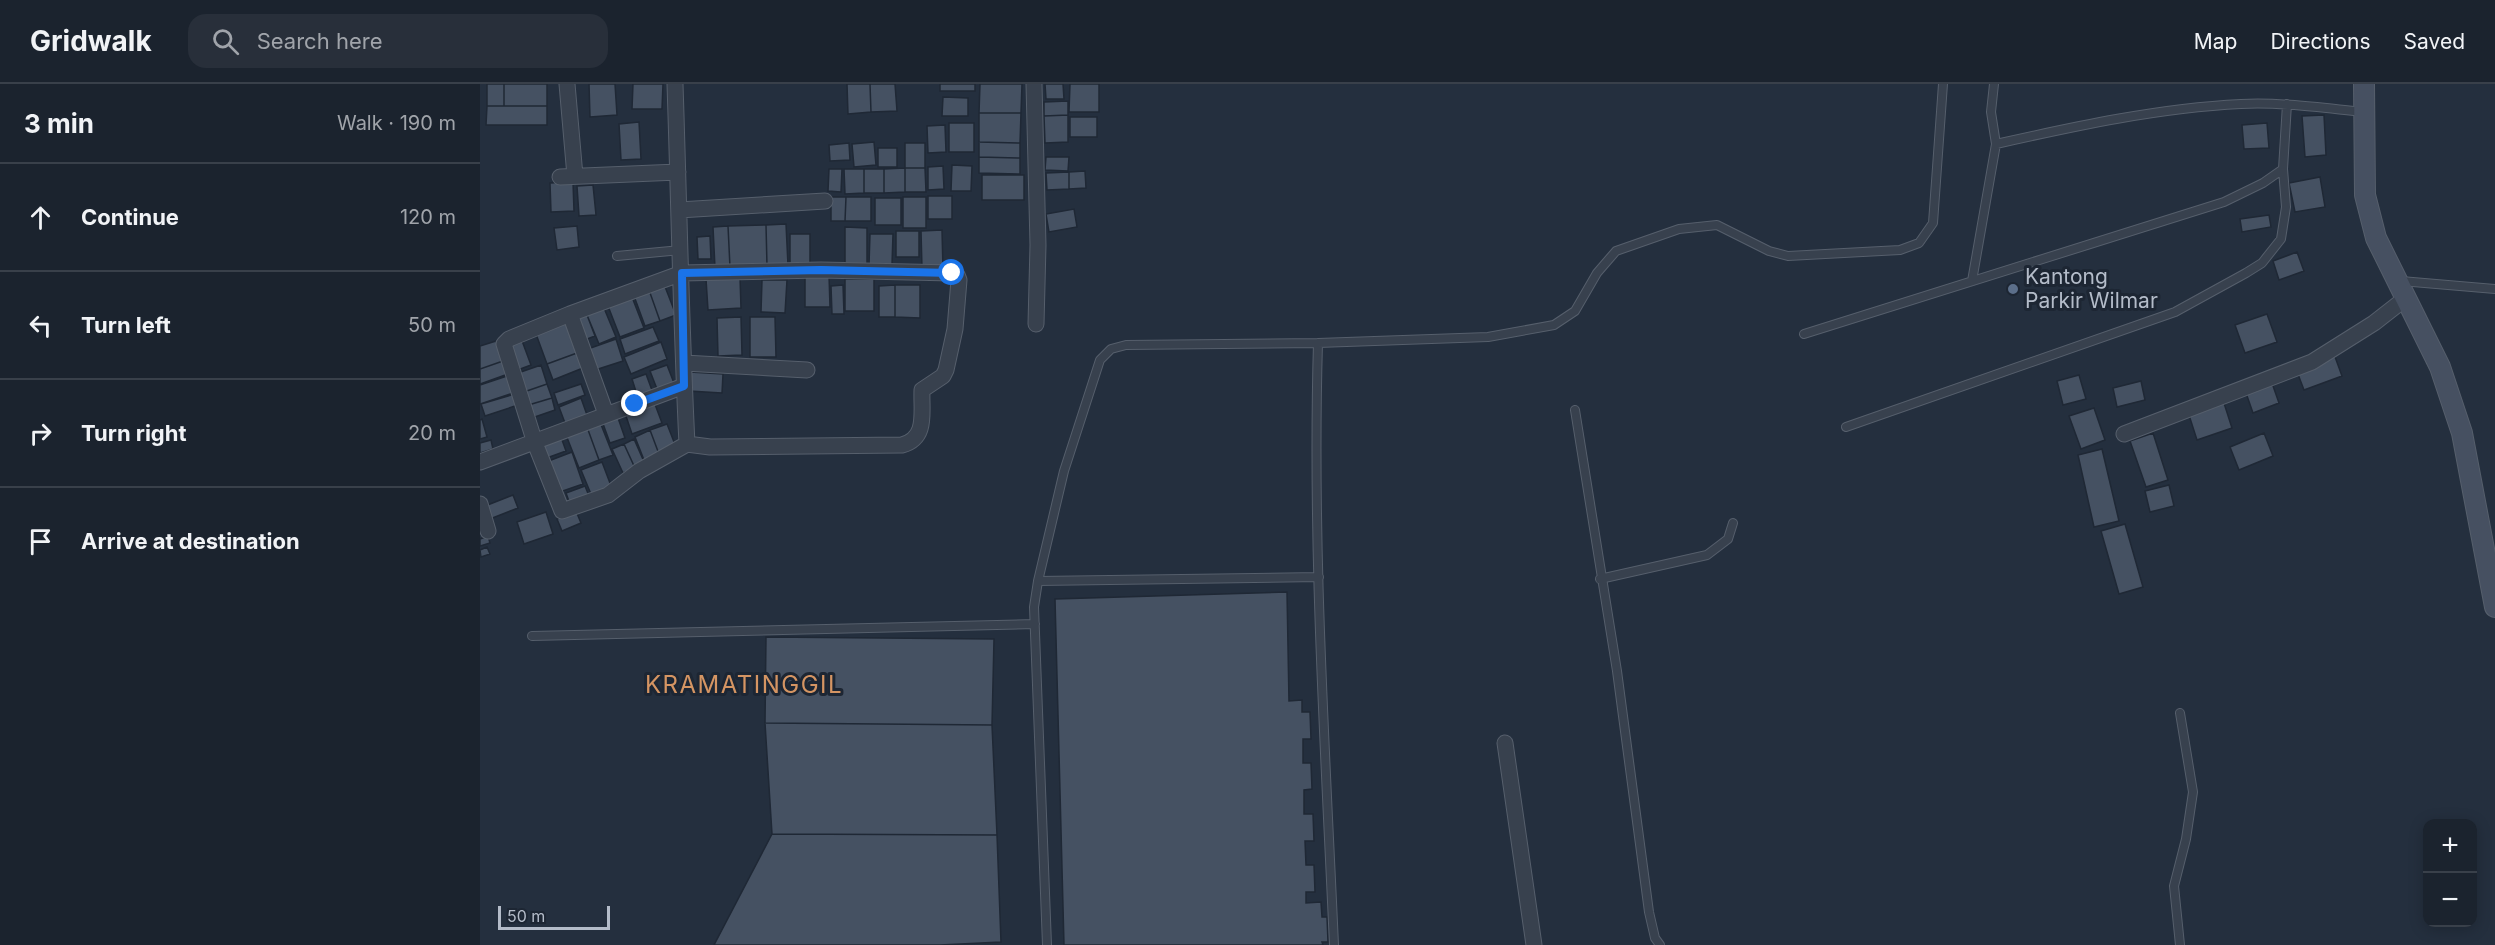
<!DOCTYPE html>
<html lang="en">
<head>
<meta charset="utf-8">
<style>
	:root { --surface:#1b232e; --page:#282f3a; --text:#f1f3f6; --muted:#a0a4aa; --line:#39404a }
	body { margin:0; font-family:Inter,sans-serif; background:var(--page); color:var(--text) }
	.controls { position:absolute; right:18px; bottom:18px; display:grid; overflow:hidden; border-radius:12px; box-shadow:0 3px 15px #0003 }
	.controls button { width:54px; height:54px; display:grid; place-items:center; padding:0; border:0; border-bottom:2px solid var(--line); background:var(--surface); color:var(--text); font:30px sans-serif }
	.scale { position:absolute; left:18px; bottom:15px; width:112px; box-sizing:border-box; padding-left:6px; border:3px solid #b4bcc9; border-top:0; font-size:16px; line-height:21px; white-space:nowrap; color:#b4bcc9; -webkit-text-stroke:4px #1d2633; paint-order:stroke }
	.stop { position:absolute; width:18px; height:18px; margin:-14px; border:4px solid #1a73e8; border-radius:50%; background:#fff }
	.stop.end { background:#1a73e8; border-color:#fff; box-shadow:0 2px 6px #0008 }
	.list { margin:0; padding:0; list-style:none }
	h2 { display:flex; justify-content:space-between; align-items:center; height:78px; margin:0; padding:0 24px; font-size:26px }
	h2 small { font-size:20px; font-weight:400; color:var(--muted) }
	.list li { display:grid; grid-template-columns:39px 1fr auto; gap:18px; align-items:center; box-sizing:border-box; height:108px; padding:0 24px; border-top:2px solid var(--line) }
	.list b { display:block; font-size:22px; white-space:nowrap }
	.list em { font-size:20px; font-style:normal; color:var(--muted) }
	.icon { flex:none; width:33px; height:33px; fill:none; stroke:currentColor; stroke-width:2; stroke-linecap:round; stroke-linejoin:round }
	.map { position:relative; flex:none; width:2015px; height:861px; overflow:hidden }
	header { display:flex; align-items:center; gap:36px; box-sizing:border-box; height:84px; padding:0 30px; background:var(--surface); border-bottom:2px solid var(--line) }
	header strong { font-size:28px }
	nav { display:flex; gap:33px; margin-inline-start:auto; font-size:21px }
	.search { width:420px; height:54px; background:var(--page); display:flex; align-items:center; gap:15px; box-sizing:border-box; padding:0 21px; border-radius:18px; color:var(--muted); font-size:22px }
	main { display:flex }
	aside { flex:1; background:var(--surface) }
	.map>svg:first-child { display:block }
	.building { fill:#455162; stroke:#1f2835; stroke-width:1.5 }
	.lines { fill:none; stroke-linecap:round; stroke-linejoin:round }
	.service-casing { stroke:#565f6c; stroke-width:10 }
	.minor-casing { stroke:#565f6c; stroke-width:17 }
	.secondary-casing { stroke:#565f6c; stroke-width:22 }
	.service { stroke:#38414e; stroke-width:8 }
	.minor { stroke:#38414e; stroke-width:15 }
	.secondary { stroke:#465061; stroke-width:20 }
	.route { stroke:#1a73e8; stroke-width:8 }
	.service-dot { fill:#5c6f8a; stroke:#1d2633; stroke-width:2 }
	.labels { text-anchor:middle; stroke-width:6; stroke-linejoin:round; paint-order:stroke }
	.poi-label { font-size:21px; fill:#b4bcc9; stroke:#1d2633; text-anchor:start }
	.quarter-label { font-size:24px; letter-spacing:1.5px; fill:#d59563; stroke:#1d2633 }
</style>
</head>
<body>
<header>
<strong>Gridwalk</strong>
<div class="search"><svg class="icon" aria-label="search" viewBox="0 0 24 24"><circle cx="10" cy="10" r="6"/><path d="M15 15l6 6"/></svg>Search here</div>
<nav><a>Map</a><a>Directions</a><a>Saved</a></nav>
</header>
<main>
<aside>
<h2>3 min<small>Walk · 190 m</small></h2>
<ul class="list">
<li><svg class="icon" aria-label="ahead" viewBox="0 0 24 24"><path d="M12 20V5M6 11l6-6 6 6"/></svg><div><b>Continue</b></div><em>120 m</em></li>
<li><svg class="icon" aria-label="left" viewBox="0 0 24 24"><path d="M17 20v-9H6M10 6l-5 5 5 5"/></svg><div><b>Turn left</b></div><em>50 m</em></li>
<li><svg class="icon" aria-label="right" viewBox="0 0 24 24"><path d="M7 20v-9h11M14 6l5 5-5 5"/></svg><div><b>Turn right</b></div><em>20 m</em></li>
<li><svg class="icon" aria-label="arrive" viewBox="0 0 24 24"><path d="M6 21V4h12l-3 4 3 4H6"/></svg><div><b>Arrive at destination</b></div></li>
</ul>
</aside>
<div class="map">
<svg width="2015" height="861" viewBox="0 0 2015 861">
	<rect width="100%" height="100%" fill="#242f3e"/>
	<!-- building -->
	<path class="building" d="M7,0H24V22H7Z
		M24,0H67V22H24Z
		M109,0H135L137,31L110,33Z
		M153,0H183L182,25H152Z
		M367,0H390L391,28L368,30Z
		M390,0H415L417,27L391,28Z
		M460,0H495V7H460Z
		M500,0H542L541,29H499Z
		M565,0H583L584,15H566Z
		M590,0H619V28H589Z
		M463,13L488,14V32H462Z
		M588,17V31L564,32V18Z
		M7,22H67V41H6Z
		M499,29H541L540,59L499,58Z
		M588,31V58L565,59L564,32Z
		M1844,31L1846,71L1825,73L1822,32Z
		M590,33H617V53H590Z
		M159,38L161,75L141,76L139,40Z
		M469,39H494V68H469Z
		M1787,39L1789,64L1764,65L1762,41Z
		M465,41L466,68L448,69L447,42Z
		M394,58L396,81L374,83L372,60Z
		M499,58L540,59V74L499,73Z
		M369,59L370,76L350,77L349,61Z
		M425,59H445V84H425Z
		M398,64H417V83H398Z
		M499,73L540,74V90L499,89Z
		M566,73H589L588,87L565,86Z
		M472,81L492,82L491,107H471Z
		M463,82L464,105L448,106V83Z
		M425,84V108L404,109V85Z
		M425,84H445L446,108H425Z
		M349,85H362L361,108L348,107Z
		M364,85H384V109L365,110Z
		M384,85H404V109H384Z
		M605,87L606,104L589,105V88Z
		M589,88V105L567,106L566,89Z
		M502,91H544V116H502Z
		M1840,93L1845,123L1815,128L1809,99Z
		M93,98L94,127L71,128L70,99Z
		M113,101L116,131L99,132L97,102Z
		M448,112H472V135H448Z
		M351,113H366L365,137H351Z
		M366,113H391V137H365Z
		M423,113H446V144H423Z
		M395,114H421V141H395Z
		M594,125L597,143L569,148L566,130Z
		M1789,131L1791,143L1762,148L1760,135Z
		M306,140L308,181L287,182L286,141Z
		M286,141L287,182L250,183L248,142Z
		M97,142L99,163L77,166L74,144Z
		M248,142L250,183L235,184L233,143Z
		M365,143L387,144V181H365Z
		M462,146L463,185H442L441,147Z
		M416,147H439V173H416Z
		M310,150H330V182H310Z
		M390,150H413L412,181H389Z
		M230,152L231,175H218L217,153Z
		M1817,168L1824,187L1799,196L1793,177Z
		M349,191L350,223H325V192Z
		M260,193L261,224L228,226L226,195Z
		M365,195H394V227H365Z
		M282,196H307L305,229L281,228Z
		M184,200L196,231L180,237L169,206Z
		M363,201L364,230H352L351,202Z
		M415,201H440V234L415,233Z
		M415,201V233H399V202Z
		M169,206L180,237L165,242L154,212Z
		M152,213L164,244L140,253L128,222Z
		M124,224L136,253L119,260L107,231Z
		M1787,230L1797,258L1765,269L1755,241Z
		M107,231L115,252L102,257L94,236Z
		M261,233L262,271L238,272L237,234Z
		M270,233H295L296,273H270Z
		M86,239L97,269L67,280L56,250Z
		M173,243L179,257L145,270L140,255Z
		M41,254L51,281L35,287L25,260Z
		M136,255L143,277L112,287L105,266Z
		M16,257L23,277L0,285V262Z
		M181,258L187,275L151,290L144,273Z
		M97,269L103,284L73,296L67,280Z
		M1854,270L1862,292L1824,306L1816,285Z
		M23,277L28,290L0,300V285Z
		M61,281L67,300L41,309L35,290Z
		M187,281L194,299L177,305L170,287Z
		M210,288L243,290L242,309L209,307Z
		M166,290L173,309L158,314L152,295Z
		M1599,291L1606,315L1583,321L1577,297Z
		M27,292L33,309L0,320V301Z
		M1661,297L1665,316L1637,323L1633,304Z
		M1792,299L1799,319L1773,329L1766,309Z
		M67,300L72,314L45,322L41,309Z
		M101,300L105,311L78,321L74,309Z
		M35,310L38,321L5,332L1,320Z
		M72,314L75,326L49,335L45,322Z
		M101,314L107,331L85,339L79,323Z
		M173,315L182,339L152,350L144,326Z
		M1743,316L1752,344L1717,356L1708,328Z
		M1614,324L1625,356L1601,365L1589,332Z
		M137,331L145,354L130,359L122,337Z
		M2,335L7,353L0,355V336Z
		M120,338L133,371L119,376L107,343Z
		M187,340L196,363L179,370L170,346Z
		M107,343L119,376L99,384L86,351Z
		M170,346L179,370L164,376L155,353Z
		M1673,349L1688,396L1666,403L1650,357Z
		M1784,349L1793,372L1759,386L1750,363Z
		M81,353L86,367L64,375L59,360Z
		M154,355L165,380L155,384L144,360Z
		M11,356L13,365L0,369V359Z
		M144,360L155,384L143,389L132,365Z
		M1622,365L1639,437L1614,443L1598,371Z
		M92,368L103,400L77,409L66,378Z
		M122,378L133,407L113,415L101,386Z
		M1689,401L1694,422L1670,428L1665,407Z
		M105,402L111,417L91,423L86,409Z
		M33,411L38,424L10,435L5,422Z
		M96,427L101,439L82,447L77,435Z
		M66,428L73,450L44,460L37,438Z
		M1645,440L1663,503L1639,510L1621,447Z
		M8,452L10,459L0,462V455Z
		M7,463L10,470L1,473L0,466Z
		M807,508L809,617L822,616V628H830L831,655H823V679H831L832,705L824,706V730H833L834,757H825L826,781H834L835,808H826V819L841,818L842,833H847L848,858H842L843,861H584L575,515Z
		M286,553L514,555L512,641L285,639Z
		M285,639L512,641L517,751L292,750Z
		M292,750L517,751L521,858L460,861H234Z"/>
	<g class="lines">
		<defs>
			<path id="service" d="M1514,0L1511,28L1516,60
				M137,172L201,166
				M1492,197L1516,60C1596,42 1679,24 1761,20C1802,18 1843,24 1884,28
				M1921,197L2015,205
				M1324,250L1744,118L1783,99L1803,85L1807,20
				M1095,326L1137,587L1169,828L1175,854L1180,861
				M1366,343L1695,228L1766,189L1782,179L1801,155L1806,123L1803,85
				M1120,495L1227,471L1248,455L1253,439
				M558,497L584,387L620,276L631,265L646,261L838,259
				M52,552L555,540
				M1700,629L1713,708L1706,755L1694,802L1700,861
				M567,861L554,523L558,497L839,493
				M854,861C845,660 832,459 838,259L1008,253L1074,241L1095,227L1117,189L1136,167L1199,145L1237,141L1289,167L1308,172L1420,166L1439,159L1453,139L1463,0"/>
			<path id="minor" d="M87,0L95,92
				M554,0L558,161L556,240
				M80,93L198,88
				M199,126L345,117
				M90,230L29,255L24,260L55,359L82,427L128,411L159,387L207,360
				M204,279L327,286
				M126,330L90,230L202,189L341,186L472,189L477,191L479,196L475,245L466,286L463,292L442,306C441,328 448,354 422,361L230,363L207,360C201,240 199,120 195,0
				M1644,350L1832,278L1894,239L1926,214
				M0,378L204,302
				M0,420L8,447
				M1025,659L1054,861"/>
			<path id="secondary" d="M1884,0L1885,111L1896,154L1960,283L1982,349L2015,523"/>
		</defs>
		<!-- service casing -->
		<use href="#service" class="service-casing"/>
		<!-- minor casing -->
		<use href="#minor" class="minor-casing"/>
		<!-- secondary casing -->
		<use href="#secondary" class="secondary-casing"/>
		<!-- service -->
		<use href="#service" class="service"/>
		<!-- minor -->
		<use href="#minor" class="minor"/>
		<!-- secondary -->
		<use href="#secondary" class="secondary"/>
	</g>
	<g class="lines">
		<!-- route -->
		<path class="route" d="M155,320L204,302L202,189L341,186L472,189"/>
	</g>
	<!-- markers -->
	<circle class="service-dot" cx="1533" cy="205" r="6"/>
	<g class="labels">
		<!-- poi labels -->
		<g class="poi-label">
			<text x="1545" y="200">Kantong<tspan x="1545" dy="24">Parkir Wilmar</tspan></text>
		</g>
		<!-- quarter labels -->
		<g class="quarter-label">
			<text x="264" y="609">KRAMATINGGIL</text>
		</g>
	</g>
</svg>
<div class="controls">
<button>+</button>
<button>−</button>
</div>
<div class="scale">50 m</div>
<div class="stop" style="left:472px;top:189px"></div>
<div class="stop end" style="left:155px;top:320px"></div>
</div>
</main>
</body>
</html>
